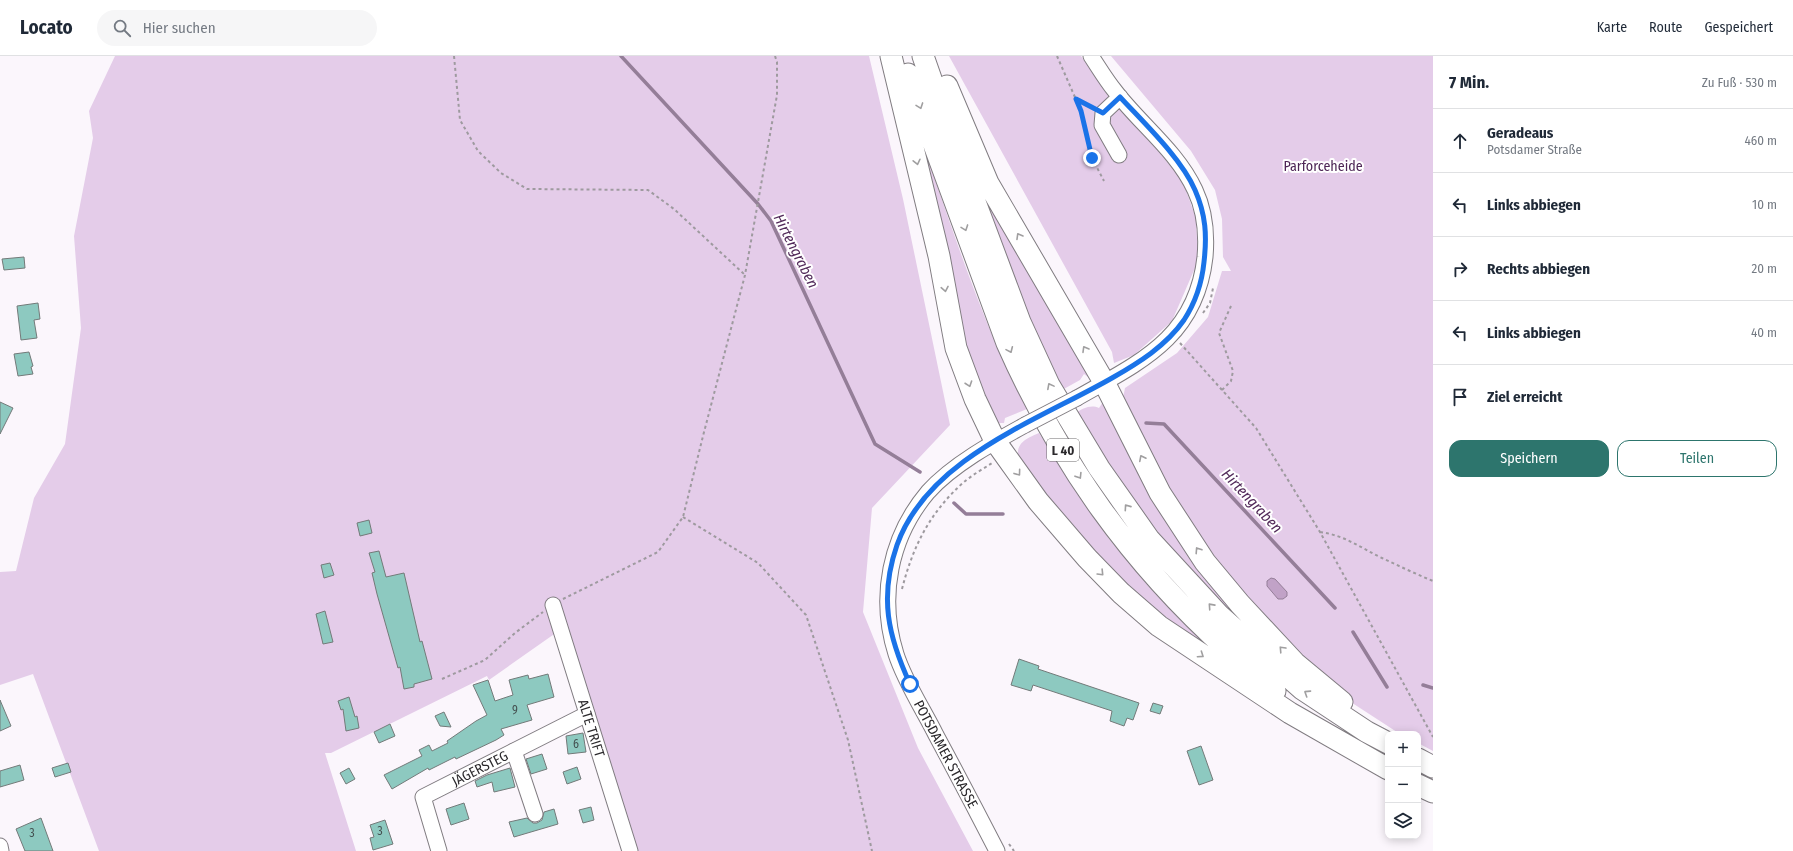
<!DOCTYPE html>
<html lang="de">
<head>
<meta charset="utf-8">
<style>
	:root { --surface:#fff; --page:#f6f6f7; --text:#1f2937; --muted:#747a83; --line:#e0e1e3; --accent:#2d756d }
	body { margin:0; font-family:"Fira Sans Condensed",sans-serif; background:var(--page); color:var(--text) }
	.controls { position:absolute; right:12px; bottom:12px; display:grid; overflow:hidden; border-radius:8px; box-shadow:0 2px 10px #0003 }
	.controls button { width:36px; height:36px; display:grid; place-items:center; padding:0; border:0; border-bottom:1px solid var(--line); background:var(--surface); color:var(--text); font:20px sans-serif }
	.stop { position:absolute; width:12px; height:12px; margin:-9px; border:3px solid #1a73e8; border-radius:50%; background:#fff }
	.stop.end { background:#1a73e8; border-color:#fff; box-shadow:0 1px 4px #0008 }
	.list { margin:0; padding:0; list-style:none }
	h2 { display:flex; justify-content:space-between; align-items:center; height:52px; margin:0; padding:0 16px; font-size:17px }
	h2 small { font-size:13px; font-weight:400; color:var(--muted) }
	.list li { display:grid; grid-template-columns:26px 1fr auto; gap:12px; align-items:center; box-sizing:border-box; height:64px; padding:0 16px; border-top:1px solid var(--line) }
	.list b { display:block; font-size:15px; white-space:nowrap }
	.list p { margin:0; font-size:13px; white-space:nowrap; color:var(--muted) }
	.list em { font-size:13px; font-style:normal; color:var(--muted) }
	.actions { display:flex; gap:8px; padding:12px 16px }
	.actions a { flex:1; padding:9px 0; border:1px solid var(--accent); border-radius:12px; text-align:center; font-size:14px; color:var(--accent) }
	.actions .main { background:var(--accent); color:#fff }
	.icon { flex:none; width:22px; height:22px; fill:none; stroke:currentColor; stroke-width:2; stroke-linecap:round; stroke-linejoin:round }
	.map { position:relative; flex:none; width:1433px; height:795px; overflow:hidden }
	header { display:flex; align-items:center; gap:24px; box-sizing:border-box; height:56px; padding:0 20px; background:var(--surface); border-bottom:1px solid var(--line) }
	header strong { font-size:19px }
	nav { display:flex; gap:22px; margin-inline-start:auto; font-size:14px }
	.search { width:280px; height:36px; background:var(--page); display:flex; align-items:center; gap:10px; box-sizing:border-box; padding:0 14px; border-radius:22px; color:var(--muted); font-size:15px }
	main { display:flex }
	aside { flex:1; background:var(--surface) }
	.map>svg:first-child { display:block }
	.green { fill:#e4cce9 }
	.water { fill:#c1a2c7; stroke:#947e98 }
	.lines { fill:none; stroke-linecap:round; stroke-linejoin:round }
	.stream { stroke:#947e98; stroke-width:3.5 }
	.building { fill:#8dc9c0; stroke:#737a79 }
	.minor-casing { stroke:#807c81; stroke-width:17 }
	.highway-casing { stroke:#807c81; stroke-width:23 }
	.path { stroke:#9e9a9f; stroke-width:2; stroke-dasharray:3 3; stroke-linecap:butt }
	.minor { stroke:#fff; stroke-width:15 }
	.highway { stroke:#fff; stroke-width:21 }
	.minor-bridge-casing { stroke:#807c81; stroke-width:17; stroke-linecap:butt }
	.minor-bridge { stroke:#fff; stroke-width:15 }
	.oneway { stroke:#a09fa0 }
	.route { stroke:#1a73e8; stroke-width:5 }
	.labels { text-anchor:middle; stroke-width:4; stroke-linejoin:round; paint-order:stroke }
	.number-label { font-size:12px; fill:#445151 }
	.shield { fill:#fff; stroke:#6b696b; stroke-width:1 }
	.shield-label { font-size:13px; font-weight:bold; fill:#2b292c }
	.park-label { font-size:14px; fill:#4e2656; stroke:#fff }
	.street-label { font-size:14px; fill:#2b292c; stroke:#fff }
	.water-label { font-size:15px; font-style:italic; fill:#522a5a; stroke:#fff }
</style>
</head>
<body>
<header>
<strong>Locato</strong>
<div class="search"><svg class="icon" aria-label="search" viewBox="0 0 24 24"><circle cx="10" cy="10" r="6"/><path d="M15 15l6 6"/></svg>Hier suchen</div>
<nav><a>Karte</a><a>Route</a><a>Gespeichert</a></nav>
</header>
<main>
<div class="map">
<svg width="1433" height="795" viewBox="0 0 1433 795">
	<rect width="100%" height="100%" fill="#fbf6fc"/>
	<!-- green -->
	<path class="green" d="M115,0H869L903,143L950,369L872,452L863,556L918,692L973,795H632L560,574L489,624L487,620L331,697H325L356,795H99L33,618L0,629V516L16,515L34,442L65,388L81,272L74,180L93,82L89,55Z
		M949,0H1081L1108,40L1150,84L1183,126L1196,162L1198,205L1172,265L1134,299L1114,307L1112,296Z
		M1111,0H1433V695L1418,687V678H1400L1343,641L1228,524L1176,448L1122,347L1125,332L1177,297L1208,261L1222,215H1231L1223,201L1222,163L1215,134L1191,95Z
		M915,65C949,162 979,262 1027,353L1005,362L1004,367H999L992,362L971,322Z
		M963,84L1089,317L1088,321L1084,318L1080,324L1062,334L1025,254Z
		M1103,346L1151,430L1290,606L1220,547L1162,485L1123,431L1075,357C1083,353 1090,348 1099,352Z
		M1039,377L1109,483L1151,533L1186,570L1238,617L1109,520L1014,399L1018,397C1018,385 1030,381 1039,377Z"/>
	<!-- water -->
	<path class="water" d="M1271,522L1275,523L1287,536V540L1283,543H1278L1267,530V525Z"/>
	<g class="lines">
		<!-- stream -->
		<path class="stream" d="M621,0L758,148L771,165L875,388L920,416
			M1146,367L1164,368L1335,552
			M954,447L966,458H1003
			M1353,576L1387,631
			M1423,629L1433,632"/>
	</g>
	<!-- building -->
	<path class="building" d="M24,201L25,212L4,214L2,203Z
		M38,247L40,263L34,264L37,282L21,284L17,250Z
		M29,296L33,310L31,311L33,318L18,320L14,298Z
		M0,346L13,352L0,378Z
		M369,464L372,477L360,480L357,467Z
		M379,495L386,521L404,517L420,586L422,585L432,623L414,628V631L404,633L400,611L398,612L377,538L372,517L375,516L369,497Z
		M330,507L334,519L324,522L321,509Z
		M325,555L333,586L323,588L316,558Z
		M1019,603L1039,610L1038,613L1139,647L1133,664L1127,662L1124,670L1110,665L1112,655L1033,629L1031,635L1011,629Z
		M548,618L554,641L527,649L532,664L501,673L504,679L496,684L456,703L455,701L429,714L428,712L392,733L384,719L422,700L419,694L429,689L432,695L448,687L447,685L476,665L487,659L473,629L488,624L495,645L513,639L509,624L528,619L529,623Z
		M349,641L355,661L357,660L359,672L346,675L343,653L341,654L338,645Z
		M0,644L11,670L0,675Z
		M1153,647L1163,650L1160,658L1150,655Z
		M444,656L451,671L440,670L435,660Z
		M390,668L395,680L379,687L374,676Z
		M583,677L586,696L568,698L566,680Z
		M1201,690L1213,724L1199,729L1187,695Z
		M542,698L547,713L531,718L526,703Z
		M68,707L71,716L55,721L52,712Z
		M20,709L24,724L0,731V715Z
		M577,711L581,723L567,728L563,716Z
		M349,712L355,723L346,728L340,717Z
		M510,712L515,731L494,736L492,726L477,731L475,725L487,719Z
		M464,747L469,763L451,769L446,753Z
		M591,751L594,764L583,767L579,754Z
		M554,753L558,768L514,781L509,766L527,762L533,767H537L542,764L544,756Z
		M41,762L53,795H25L16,773Z
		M385,764L393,788L373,794L370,782L374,781L370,769Z"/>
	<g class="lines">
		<defs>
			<g id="minor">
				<path d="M1119,99L1102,69L1103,57L1120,41"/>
				<path d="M1077,342C1140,306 1196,282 1205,201C1207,178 1205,155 1195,134C1177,95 1140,68 1115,35C1106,24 1099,12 1091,0"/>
				<path id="s1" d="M553,549L630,795"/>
				<path d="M514,695L535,758"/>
				<path d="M0,790L1,795"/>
				<path id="s2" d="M439,795L423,741L587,658"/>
				<path d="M997,795C977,756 957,718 936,679C923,653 905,626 896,598C878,541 890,481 928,436C952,409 994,386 1025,369"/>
			</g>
			<path id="highway" d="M891,0L939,200L956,292L975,343L995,385L1005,399L1038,445L1087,502L1121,537L1159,570L1290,657L1388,713
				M923,0L959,103L1020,266L1049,329L1099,412L1149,483L1219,559L1302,633L1367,676L1388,687
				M908,18L1007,287C1060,407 1131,507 1229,595C1244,608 1259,623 1275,635
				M947,30L988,127L1104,326L1160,437L1205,506L1240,548L1295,607L1342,646
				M1418,703L1433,711
				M1418,729L1433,736"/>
		</defs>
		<!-- minor casing -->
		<use href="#minor" class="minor-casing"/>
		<!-- highway casing -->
		<use href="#highway" class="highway-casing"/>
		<!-- path -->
		<path class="path" d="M454,0L460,64L478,95L501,117L527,133L648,134L674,153L745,219
			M1057,0L1081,55L1092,102L1104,125
			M1076,43L1093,52
			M1203,257L1210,247L1213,232
			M1180,287L1256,372L1320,476L1433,681
			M1222,334L1231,325L1233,315L1219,277L1231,250
			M683,461L758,507L806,559L848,684L872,795
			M1320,476C1344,479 1361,492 1382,502C1399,510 1416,518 1433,525
			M902,533C913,490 930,456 964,426C972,419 983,413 992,407
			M563,543L658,496L683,461L703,380L745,219L777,39V6L775,0
			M442,623L485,604L515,577L543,556
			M1009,788L1014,795"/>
		<!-- minor -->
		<use href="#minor" class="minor"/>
		<!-- highway -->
		<use href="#highway" class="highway"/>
		<defs>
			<path id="minor-bridge" d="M1025,369L1077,342"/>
		</defs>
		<!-- minor-bridge casing -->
		<use href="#minor-bridge" class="minor-bridge-casing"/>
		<!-- minor-bridge -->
		<use href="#minor-bridge" class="minor-bridge"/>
	</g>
	<!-- one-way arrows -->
	<defs><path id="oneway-chevron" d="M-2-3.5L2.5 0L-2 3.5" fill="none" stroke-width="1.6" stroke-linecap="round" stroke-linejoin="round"/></defs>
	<g class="oneway">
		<use href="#oneway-chevron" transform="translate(920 50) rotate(70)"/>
		<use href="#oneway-chevron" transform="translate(917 106) rotate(77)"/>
		<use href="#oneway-chevron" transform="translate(965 172) rotate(70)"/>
		<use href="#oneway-chevron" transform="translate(1019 180) rotate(-120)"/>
		<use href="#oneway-chevron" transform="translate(945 233) rotate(79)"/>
		<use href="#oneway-chevron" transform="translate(1085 293) rotate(-120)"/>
		<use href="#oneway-chevron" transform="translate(1010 294) rotate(66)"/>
		<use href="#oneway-chevron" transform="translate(969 328) rotate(71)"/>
		<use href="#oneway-chevron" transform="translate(1050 330) rotate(-118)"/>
		<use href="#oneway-chevron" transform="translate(1142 402) rotate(-117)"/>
		<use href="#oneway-chevron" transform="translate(1018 417) rotate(54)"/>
		<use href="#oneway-chevron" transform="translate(1079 420) rotate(58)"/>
		<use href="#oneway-chevron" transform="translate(1127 451) rotate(-125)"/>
		<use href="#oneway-chevron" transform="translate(1198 494) rotate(-123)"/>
		<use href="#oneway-chevron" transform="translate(1101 517) rotate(46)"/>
		<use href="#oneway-chevron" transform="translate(1211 550) rotate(-132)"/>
		<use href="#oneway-chevron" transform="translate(1282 593) rotate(-133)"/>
		<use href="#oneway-chevron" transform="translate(1201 599) rotate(34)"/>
		<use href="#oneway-chevron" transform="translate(1307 637) rotate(-147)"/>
	</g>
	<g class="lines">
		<!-- route -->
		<path class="route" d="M910,628C888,580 879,541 897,489C928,402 1037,365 1112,322C1138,307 1166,290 1184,264C1195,247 1202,226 1204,206C1207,180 1206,159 1195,134C1181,102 1144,67 1120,41L1103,57L1076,43L1081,55L1092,102"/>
	</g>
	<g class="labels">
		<!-- number labels -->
		<g class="number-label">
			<text x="515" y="658">9</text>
			<text x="576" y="692">6</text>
			<text x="380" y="779">3</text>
			<text x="32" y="781">3</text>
		</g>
		<!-- shield labels -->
		<rect class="shield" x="1047" y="383" width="32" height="22" rx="3"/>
		<g class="shield-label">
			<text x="1063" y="399">L 40</text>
		</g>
		<!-- park labels -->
		<g class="park-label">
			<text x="1323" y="115">Parforceheide</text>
		</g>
		<!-- street labels -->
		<g class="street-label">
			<text dy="5" stroke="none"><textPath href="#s1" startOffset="129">ALTE TRIFT</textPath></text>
			<text transform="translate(946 698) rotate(62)" y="5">POTSDAMER STRASSE</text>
			<text dy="5" stroke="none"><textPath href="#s2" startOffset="120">JÄGERSTEG</textPath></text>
		</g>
		<!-- water labels -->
		<g class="water-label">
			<text transform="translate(796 195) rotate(63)" y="5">Hirtengraben</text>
			<text transform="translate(1252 445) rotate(47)" y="5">Hirtengraben</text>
		</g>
	</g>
</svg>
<div class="controls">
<button>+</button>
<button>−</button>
<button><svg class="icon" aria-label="layers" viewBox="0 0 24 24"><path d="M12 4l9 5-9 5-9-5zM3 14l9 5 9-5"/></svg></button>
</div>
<div class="stop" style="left:910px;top:628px"></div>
<div class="stop end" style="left:1092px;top:102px"></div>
</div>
<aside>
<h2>7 Min.<small>Zu Fuß · 530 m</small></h2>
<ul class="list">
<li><svg class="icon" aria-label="ahead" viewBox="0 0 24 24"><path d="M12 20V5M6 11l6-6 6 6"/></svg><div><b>Geradeaus</b><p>Potsdamer Straße</p></div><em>460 m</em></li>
<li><svg class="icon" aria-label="left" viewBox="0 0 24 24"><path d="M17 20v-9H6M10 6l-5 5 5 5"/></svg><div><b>Links abbiegen</b></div><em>10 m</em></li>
<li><svg class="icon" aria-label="right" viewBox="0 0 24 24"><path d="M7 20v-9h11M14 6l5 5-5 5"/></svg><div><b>Rechts abbiegen</b></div><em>20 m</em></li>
<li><svg class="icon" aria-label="left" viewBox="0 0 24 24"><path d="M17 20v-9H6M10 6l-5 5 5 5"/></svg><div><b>Links abbiegen</b></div><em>40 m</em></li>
<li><svg class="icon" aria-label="arrive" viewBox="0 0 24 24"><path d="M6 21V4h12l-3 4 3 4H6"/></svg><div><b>Ziel erreicht</b></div></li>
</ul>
<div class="actions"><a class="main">Speichern</a><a>Teilen</a></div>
</aside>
</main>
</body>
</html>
